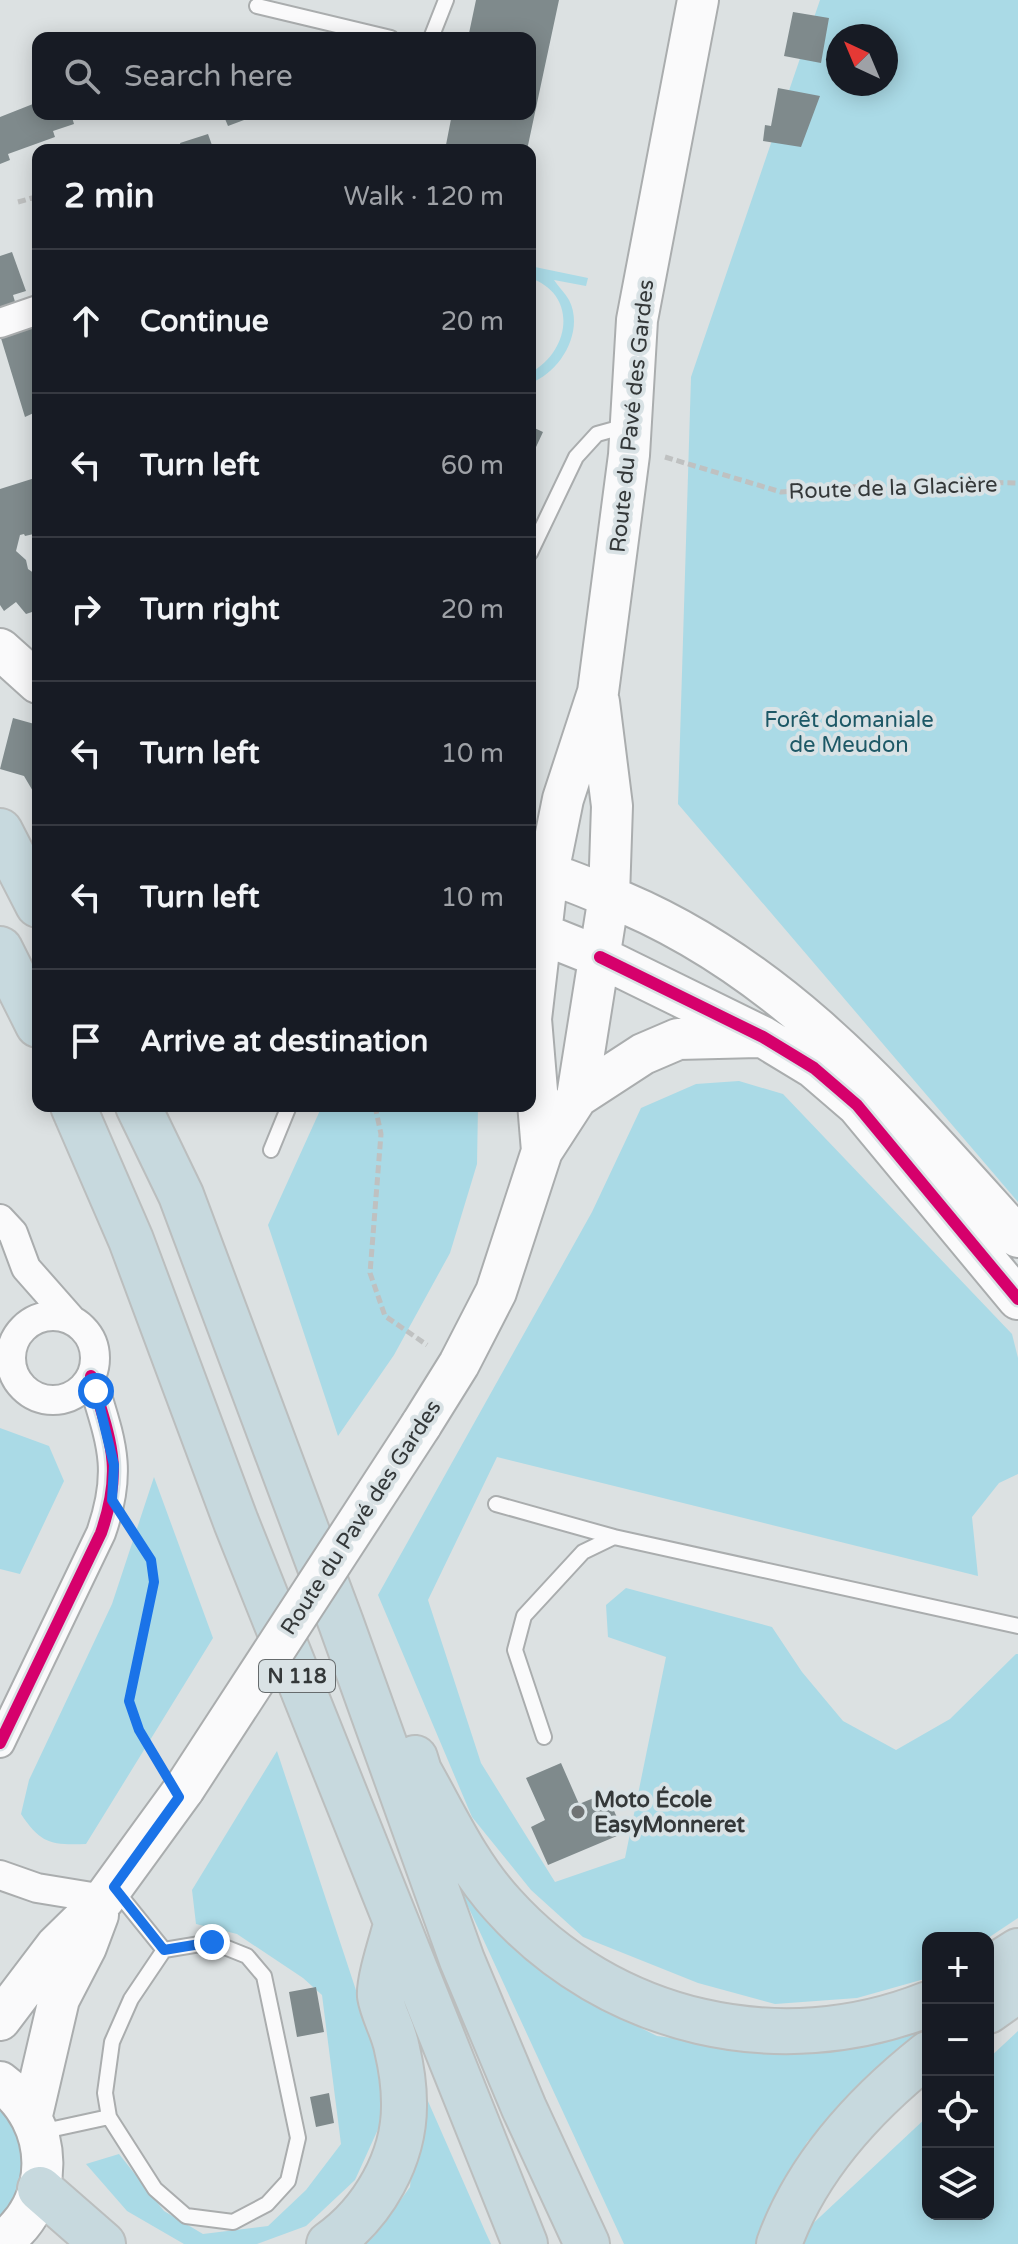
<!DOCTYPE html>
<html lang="en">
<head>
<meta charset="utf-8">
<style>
	:root { --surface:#171b24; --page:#20242c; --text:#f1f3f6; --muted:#9ea1a6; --line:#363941 }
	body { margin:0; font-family:"Varela Round",sans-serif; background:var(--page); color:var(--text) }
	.controls { position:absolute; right:24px; bottom:24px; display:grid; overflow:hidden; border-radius:16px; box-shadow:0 4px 20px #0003 }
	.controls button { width:72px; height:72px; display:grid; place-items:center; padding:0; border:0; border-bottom:2px solid var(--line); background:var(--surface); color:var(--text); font:40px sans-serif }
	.compass { position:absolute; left:826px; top:24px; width:72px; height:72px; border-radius:50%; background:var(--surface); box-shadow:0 4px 20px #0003; rotate:316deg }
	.stop { position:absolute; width:24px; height:24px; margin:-18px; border:6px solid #1a73e8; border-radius:50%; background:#fff }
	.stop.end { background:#1a73e8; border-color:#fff; box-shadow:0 2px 8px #0008 }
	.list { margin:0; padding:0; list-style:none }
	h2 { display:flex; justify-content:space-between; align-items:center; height:104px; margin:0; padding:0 32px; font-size:34px }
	h2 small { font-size:26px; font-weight:400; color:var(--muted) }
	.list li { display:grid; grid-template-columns:52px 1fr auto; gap:24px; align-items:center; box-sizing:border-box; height:144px; padding:0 32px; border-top:2px solid var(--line) }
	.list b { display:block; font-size:30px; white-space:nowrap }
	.list em { font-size:26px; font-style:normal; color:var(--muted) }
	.icon { flex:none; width:44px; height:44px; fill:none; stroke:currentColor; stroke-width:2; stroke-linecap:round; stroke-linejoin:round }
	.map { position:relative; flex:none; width:1018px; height:2244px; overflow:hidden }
	.search { position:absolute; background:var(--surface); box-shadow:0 4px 20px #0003; left:32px; top:32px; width:504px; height:88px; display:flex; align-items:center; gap:20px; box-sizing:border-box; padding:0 28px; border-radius:16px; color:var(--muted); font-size:30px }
	.panel { position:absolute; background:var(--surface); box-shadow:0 4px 20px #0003; left:32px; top:144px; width:504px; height:968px; border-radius:16px }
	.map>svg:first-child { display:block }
	.green { fill:#aadae6; fill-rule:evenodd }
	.building { fill:#7f8a8c }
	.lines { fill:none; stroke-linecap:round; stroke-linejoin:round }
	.lane-casing { stroke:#aaadae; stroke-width:18 }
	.street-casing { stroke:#aaadae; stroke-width:32 }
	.secondary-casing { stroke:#aaadae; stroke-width:44 }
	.highway-casing { stroke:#bbbebe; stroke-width:48 }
	.path { stroke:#bfc1c1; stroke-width:5; stroke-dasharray:8 4; stroke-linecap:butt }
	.lane { stroke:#fafafb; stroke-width:14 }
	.street { stroke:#fafafb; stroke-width:28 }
	.secondary { stroke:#fafafb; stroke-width:40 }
	.highway { stroke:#c7d9de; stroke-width:44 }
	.secondary-bridge-casing { stroke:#aaadae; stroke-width:44; stroke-linecap:butt }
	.secondary-bridge { stroke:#fafafb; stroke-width:40 }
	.cycleway-casing { stroke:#d9e2e5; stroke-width:17 }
	.cycleway { stroke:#d6006c; stroke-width:12 }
	.route { stroke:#1a73e8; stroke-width:10 }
	.poi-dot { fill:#6f7374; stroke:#d9e2e5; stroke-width:3 }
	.labels { text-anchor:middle; stroke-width:8; stroke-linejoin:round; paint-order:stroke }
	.shield { fill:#d9e2e5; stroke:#666b6d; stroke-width:2 }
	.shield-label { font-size:20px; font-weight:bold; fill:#343839 }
	.street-label { font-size:22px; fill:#343839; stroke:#d9e2e5 }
	.park-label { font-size:22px; fill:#1d5866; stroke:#d9e2e5 }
	.poi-label { font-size:22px; font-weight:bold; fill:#343839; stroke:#d9e2e5; text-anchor:start }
</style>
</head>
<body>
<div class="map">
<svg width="1018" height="2244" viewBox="0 0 1018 2244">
	<rect width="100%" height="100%" fill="#dce1e2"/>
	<!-- green -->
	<path class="green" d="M820,0H1018V1202L678,804L691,377ZM838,36H886V84H838Z
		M530,266L588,278L586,286L554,280C558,286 565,293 569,300C585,331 560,373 530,383V373C571,351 578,294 530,278Z
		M739,1081L783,1094L1012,1334L1018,1358V1474L999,1483L972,1517L978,1576L497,1457L428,1600L481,1763L555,1882L625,1858L666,1657L608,1637L606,1605L626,1588L772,1627L802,1672L843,1721L896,1750L950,1719L1016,1654H1018V1918L988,1938H928V1978L857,1998L775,2004L698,1983L583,1937L531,1890L472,1817L378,1595L592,1212L641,1108L696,1084Z
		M322,1106H478L477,1164L450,1253L394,1355L338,1436L268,1225Z
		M0,1428L49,1446L64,1481L20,1574L0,1569Z
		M154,1477L213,1638L86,1844C51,1845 41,1844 21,1814L29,1780L112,1604Z
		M277,1751L384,2075L379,2127L355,2180L306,2226L257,2244H184L127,2211L86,2164L119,2154L164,2211L203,2234L268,2226L306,2190L341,2144L322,1995L303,1978L237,1934L196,1924L192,1890Z
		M460,1889L470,1896L520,1955L591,2003L657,2036L762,2050L870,2044L928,2023V2028L875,2073L807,2142L768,2218L759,2244H624Z
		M1018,2031V2244H791L928,2116V2214H988V2059Z
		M420,2083L485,2231L491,2244H365L376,2234L410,2187Z
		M0,2108C20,2132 32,2162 19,2193C15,2203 6,2212 0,2220Z"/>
	<!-- building -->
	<path class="building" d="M476,0H559L527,150H445L452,114H530V38H468Z
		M793,12L829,18L821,63L784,56Z
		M778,88L820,96L801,147L763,141L765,125L771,126Z
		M38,102V114H71L74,124L53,131L55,137L8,154L10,160L0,164V117Z
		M223,114H260L228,126Z
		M208,134L213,148L182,150L180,143Z
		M12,252L26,291L13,295L16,305L0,311V256Z
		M32,324L38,343V411L25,417L0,335Z
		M530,426L543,432L530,460Z
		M38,477V533L25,536L24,534L20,535L16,551L26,560L28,569L38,576V610L26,614L16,602L4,611L0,605V489Z
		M13,718L38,725V776L34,793L24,776L0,769Z
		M561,1763L579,1804L606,1793L624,1833L548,1865L531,1827L545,1820L526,1778Z
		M316,1987L324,2032L297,2037L289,1992Z
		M329,2093L334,2123L316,2127L310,2097Z"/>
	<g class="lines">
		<defs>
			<path id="lane" d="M257,6L391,38
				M431,38L446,0
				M530,553L576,457L597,434L626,426
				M271,1150L289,1106
				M496,1504L614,1537
				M544,1737L515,1650L524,1616L583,1552L614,1537L1018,1626
				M114,1888L164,1950
				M212,1942L247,1956L264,1976L298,2138L288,2181L267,2204L233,2222L186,2216L155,2189L109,2117L105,2093L112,2042L131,1999L164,1950Z
				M40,2132L109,2117"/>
			<path id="street" d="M0,323L38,310
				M0,1219L13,1233L26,1268L71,1319
				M11 1358a42 42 0 1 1 84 0a42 42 0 1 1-84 0Z
				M0,1743L101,1533C124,1467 110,1440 91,1376
				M0,1875L37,1888L104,1899"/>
			<path id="secondary" d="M0,649L38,683
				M530,870C556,874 580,885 605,895C779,962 896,1102 1018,1237
				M530,929L600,957L763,1037L814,1068L857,1105L1018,1299
				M577,1097L643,1054L678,1039L758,1037
				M542,1151L531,1019L548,873L563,799L598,692L629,455L637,320L698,0
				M421,1425L459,1364L496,1292L542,1151L577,1097L609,896L612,806L599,702
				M0,2020L56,1946L104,1899L184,1789
				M0,2082C55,2121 58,2204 0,2243
				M32,2115L59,1999L86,1947L98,1915"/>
			<path id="highway" d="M0,831L38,905
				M0,949L38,1025
				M73,1106L131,1240L236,1522L525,2244
				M138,1106L181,1195L341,1623L462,1960L524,2108L587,2244
				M415,1758L419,1771C445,1817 467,1866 503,1905C610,2024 780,2063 928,2004
				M988,1970L1018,1951
				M988,2011L1018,1990
				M40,2189L103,2244
				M329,2244C373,2213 405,2158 404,2103C404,2086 401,2066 397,2049C394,2031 383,2014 380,1996C378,1983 392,1940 396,1925
				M779,2244C807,2166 865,2104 928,2054"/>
		</defs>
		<!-- lane casing -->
		<use href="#lane" class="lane-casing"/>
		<!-- street casing -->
		<use href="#street" class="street-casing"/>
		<!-- secondary casing -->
		<use href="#secondary" class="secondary-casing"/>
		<!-- highway casing -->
		<use href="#highway" class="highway-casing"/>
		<!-- path -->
		<path class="path" d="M18,202L32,198L38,203
			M665,457L781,492L934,481L1018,483
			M375,1106L381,1134L370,1273L385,1316L427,1345
			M134,1534L151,1560L154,1582L129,1701L139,1730L158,1762"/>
		<!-- lane -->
		<use href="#lane" class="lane"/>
		<!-- street -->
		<use href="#street" class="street"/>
		<!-- secondary -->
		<use href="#secondary" class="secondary"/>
		<!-- highway -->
		<use href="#highway" class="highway"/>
		<defs>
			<path id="secondary-bridge" d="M184,1789L421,1425"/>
		</defs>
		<!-- secondary-bridge casing -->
		<use href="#secondary-bridge" class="secondary-bridge-casing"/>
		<!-- secondary-bridge -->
		<use href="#secondary-bridge" class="secondary-bridge"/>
		<defs>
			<path id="cycleway" d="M600,957L763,1037L814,1068L857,1105L1018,1299
				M0,1743L101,1533C124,1467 110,1440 91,1376"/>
		</defs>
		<!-- cycleway casing -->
		<use href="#cycleway" class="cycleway-casing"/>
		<!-- cycleway -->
		<use href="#cycleway" class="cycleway"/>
	</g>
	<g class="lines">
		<!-- route -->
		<path class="route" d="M96,1391L114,1465L112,1500L151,1560L154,1582L129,1701L139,1730L179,1797L114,1887L164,1950L212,1942"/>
	</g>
	<!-- markers -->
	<circle class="poi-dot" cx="578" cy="1812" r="8"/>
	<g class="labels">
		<!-- shield labels -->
		<rect class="shield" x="259" y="1660" width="76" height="32" rx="6"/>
		<g class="shield-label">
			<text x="297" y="1683">N 118</text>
		</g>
		<!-- street labels -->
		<g class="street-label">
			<text transform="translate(631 416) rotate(-84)" y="8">Route du Pavé des Gardes</text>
			<text transform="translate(893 487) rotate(-2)" y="8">Route de la Glacière</text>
			<text transform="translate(360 1517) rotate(-57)" y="8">Route du Pavé des Gardes</text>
		</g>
		<!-- park labels -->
		<g class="park-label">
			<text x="849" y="727">Forêt domaniale<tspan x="849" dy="25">de Meudon</tspan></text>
		</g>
		<!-- poi labels -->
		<g class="poi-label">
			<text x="594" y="1807">Moto École<tspan x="594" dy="25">EasyMonneret</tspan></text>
		</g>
	</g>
</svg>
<div class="controls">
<button>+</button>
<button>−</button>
<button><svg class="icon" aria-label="locate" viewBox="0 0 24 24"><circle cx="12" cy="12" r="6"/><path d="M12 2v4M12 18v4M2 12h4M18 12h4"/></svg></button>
<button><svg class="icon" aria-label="layers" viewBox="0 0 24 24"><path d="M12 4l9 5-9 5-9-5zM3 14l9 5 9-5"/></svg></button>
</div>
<svg class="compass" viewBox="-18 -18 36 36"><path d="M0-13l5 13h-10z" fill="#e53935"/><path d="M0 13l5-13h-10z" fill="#9ea1a6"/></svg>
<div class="stop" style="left:96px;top:1391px"></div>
<div class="stop end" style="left:212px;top:1942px"></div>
<div class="search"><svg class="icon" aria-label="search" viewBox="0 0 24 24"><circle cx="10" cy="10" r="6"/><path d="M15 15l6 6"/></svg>Search here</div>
<section class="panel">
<h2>2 min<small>Walk · 120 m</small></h2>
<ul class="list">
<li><svg class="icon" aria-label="ahead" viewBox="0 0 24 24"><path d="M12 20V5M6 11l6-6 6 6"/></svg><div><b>Continue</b></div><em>20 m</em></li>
<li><svg class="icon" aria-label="left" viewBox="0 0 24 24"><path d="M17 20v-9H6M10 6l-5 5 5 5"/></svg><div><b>Turn left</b></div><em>60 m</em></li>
<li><svg class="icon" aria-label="right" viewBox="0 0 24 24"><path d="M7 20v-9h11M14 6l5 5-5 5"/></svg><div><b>Turn right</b></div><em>20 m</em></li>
<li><svg class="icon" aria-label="left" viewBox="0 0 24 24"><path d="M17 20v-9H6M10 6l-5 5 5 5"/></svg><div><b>Turn left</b></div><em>10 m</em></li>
<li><svg class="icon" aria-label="left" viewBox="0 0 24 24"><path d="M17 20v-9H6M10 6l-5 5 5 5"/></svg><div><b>Turn left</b></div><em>10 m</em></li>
<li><svg class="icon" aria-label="arrive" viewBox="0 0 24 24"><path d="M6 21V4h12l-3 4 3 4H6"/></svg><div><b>Arrive at destination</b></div></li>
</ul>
</section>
</div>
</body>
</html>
